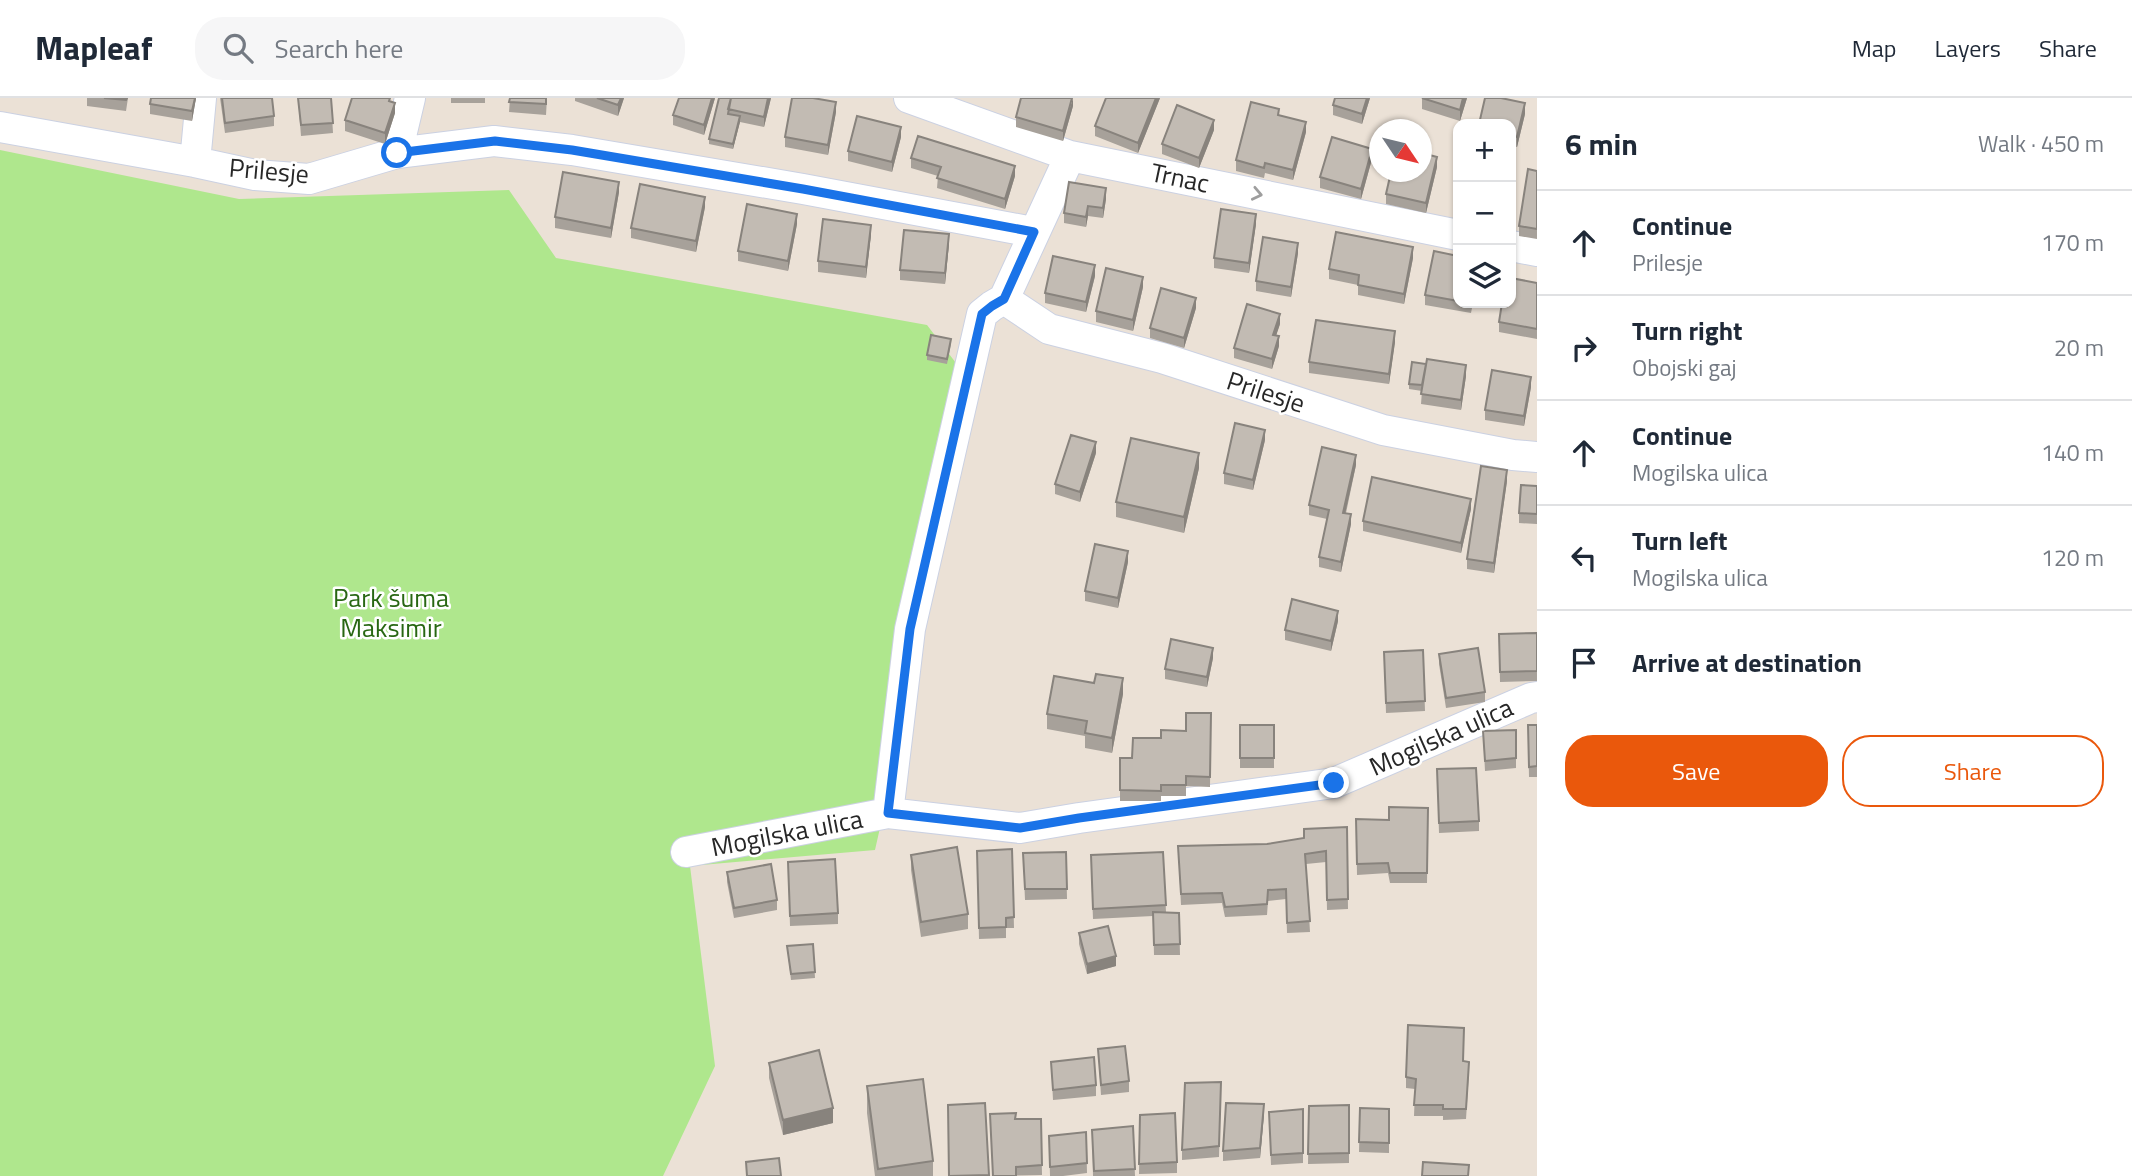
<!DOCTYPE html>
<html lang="en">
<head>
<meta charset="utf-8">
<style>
	:root { --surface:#fff; --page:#f6f6f7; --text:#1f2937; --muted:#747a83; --line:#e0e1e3; --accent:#ea580c }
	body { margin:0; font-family:"Titillium Web",sans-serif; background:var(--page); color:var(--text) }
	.controls { position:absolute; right:21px; top:21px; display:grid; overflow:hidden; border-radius:14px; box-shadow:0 2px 5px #0004 }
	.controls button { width:63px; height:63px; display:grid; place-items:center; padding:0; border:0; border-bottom:2px solid var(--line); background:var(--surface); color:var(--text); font:35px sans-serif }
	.compass { position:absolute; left:1369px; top:21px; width:63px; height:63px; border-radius:50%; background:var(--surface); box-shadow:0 2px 5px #0004; rotate:125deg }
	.stop { position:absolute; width:21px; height:21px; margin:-16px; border:5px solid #1a73e8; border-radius:50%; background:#fff }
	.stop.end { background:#1a73e8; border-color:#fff; box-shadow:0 2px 7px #0008 }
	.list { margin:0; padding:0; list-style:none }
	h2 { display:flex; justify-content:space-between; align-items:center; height:91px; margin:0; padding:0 28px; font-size:30px }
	h2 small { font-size:23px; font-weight:400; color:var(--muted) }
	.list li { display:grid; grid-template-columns:46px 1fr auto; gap:21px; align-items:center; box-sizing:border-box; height:105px; padding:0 28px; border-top:2px solid var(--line) }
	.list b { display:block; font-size:26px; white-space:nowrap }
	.list p { margin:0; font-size:23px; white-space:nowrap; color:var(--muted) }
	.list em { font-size:23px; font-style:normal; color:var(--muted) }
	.actions { display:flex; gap:14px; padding:21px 28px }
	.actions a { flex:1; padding:16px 0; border:2px solid var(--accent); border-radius:28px; text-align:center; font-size:24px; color:var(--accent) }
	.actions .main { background:var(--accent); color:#fff }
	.icon { flex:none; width:38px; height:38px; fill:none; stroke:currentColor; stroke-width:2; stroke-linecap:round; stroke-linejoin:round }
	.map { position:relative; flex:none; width:1537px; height:1078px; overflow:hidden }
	header { display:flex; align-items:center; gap:42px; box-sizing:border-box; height:98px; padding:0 35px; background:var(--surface); border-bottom:2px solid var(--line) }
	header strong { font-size:33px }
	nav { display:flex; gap:38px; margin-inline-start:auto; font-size:24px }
	.search { width:490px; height:63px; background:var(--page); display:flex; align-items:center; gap:18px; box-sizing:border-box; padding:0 24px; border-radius:28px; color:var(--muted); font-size:26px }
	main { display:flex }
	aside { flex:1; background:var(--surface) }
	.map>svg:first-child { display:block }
	.green { fill:#afe78d }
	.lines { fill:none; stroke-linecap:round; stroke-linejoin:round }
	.street-casing { stroke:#cbd1e2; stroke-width:32 }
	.street { stroke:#fff; stroke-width:30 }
	.wall { fill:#a7a19a }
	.shaded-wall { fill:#88837d }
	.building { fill:#c2bbb3; stroke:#88837d; stroke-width:2 }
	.oneway { stroke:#9e9e9e }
	.route { stroke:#1a73e8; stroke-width:9 }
	.labels { text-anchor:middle; stroke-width:5; stroke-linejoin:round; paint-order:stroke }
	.street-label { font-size:26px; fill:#272727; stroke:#fff }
	.park-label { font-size:26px; fill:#286713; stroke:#fff }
</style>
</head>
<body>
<header>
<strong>Mapleaf</strong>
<div class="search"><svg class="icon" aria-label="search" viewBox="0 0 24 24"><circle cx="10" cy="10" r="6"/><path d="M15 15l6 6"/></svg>Search here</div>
<nav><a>Map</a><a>Layers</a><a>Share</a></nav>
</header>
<main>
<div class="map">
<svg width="1537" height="1078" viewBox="0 0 1537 1078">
	<rect width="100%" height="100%" fill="#ebe1d6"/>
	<!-- green -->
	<path class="green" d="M0,52L239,101L509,92L556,160L927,227L978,294L875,752L690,768L715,968L663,1078H0Z"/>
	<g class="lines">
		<defs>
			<path id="street" d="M909,0L1070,58L1458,137
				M0,29L195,64L255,77L309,81L397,55L494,43L572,52L803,91L1033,134
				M397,55L410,0
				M195,64L201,0
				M1511,148L1537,153
				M1004,201L1049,231L1162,260L1383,332L1513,357L1537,359
				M1004,201L1070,58
				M888,715L910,531L982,216L992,208L1004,201
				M686,754L888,715L1020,730L1079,720L1334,685L1531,600L1537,599"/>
		</defs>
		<!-- street casing -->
		<use href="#street" class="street-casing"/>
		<!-- street -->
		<use href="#street" class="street"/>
	</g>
	<!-- wall -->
	<path class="wall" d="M87,0H128L126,13L87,8Z
		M196,0L192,23L150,16V6Z
		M220,0H272L274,18V28L225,35Z
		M298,0H331L333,35L301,38Z
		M451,0H485V5H451Z
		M510,0H547L546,17L509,14Z
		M575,0H624L618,18L575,3Z
		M715,0L704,37L673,27V17Z
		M719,0H771L764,29L740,24L733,51L709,46V41Z
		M1160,0L1138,55L1095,38V28Z
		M1335,0H1370L1362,26L1333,17V7Z
		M1422,0H1467L1460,23L1422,11Z
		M392,4L395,15L385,46L345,33V22Z
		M1073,8L1063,43L1016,29V19Z
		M836,14L828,57L785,49V39Z
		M1525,16L1517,49L1511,48V26Z
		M1279,17L1306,34L1293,82L1265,75L1264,80L1236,73V62Z
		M1214,32L1199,70L1162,56V46Z
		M901,39L892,74L848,63V53Z
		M911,60L1015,78L1005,111L937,90L938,78L911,70Z
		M1372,61L1361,101L1320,90V79Z
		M1437,69L1426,115L1386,106V96Z
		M1537,73V141L1519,138V128Z
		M619,94L611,140L555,130V119Z
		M1458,99V121L1456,120V110Z
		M1106,101L1103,120L1088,118L1086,129L1064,125V115Z
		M705,109L696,154L631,140V130Z
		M797,126L788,173L738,163V153Z
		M1256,126L1249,175L1214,170V160Z
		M871,137L866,180L818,174V163Z
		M949,146L945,186L900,182V172Z
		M1298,155L1291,199L1256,193V183Z
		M1458,158V205H1473L1471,215L1425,207V197Z
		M1413,160L1404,206L1358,197V187L1329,181V171Z
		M1095,178L1086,214L1045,205V195Z
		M1537,185V241L1499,234V224Z
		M1143,189L1133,233L1096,224V213Z
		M1196,210L1184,250L1150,240V230Z
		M1280,226L1276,237L1279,248L1272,271L1234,260V250Z
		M1395,244L1389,286L1309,275V264Z
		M951,246L947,266L927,262V257Z
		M1466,278L1461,312L1421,306L1422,293L1409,291V286Z
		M1531,289L1524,328L1485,322V312Z
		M1265,342L1253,392L1224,386V375Z
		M1096,355L1080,404L1055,396V386Z
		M1356,367L1346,415L1351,426L1341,474L1319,469V459L1327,421L1309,417V407Z
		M1199,370L1184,435L1116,419V404Z
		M1507,383L1494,475L1467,471V461Z
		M1537,388V426L1519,425V415Z
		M1471,411L1461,455L1363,433V423Z
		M1128,464L1118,510L1085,503V493Z
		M1338,523L1331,553L1285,542V532Z
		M1537,535V583L1500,584L1499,536Z
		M1423,552L1425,613L1386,615L1384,554Z
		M1439,556L1485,594V604L1446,610L1439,566Z
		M1213,560L1207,589L1165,581V571Z
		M1094,585L1123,596L1112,655L1085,650V638L1047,631V616Z
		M1211,615L1210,689L1186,688V698H1161V703H1120V660H1132L1161,640L1186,633Z
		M1240,627H1274V670H1240Z
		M1528,627H1537V679H1529Z
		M1516,632V670L1485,673L1483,633Z
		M1437,671L1479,723V733L1439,735Z
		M1428,710L1427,785H1390L1388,775L1357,777L1356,721L1389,722Z
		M1347,729L1348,811L1327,812L1326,764L1306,766L1310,834L1287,835L1286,801L1268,803L1267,817L1225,819L1222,805L1181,807L1178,748L1267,746L1304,740Z
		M1012,751L1014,830H1006V840L979,841L977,753Z
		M1066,754L1067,801L1025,802L1023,755Z
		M1163,754L1166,814L1179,815L1180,857H1154L1153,818L1093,821L1091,768Z
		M911,757L968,816V831L921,839L911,772Z
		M788,764L838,815V826L790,828Z
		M727,774L777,802V812L734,820L727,784Z
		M1079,835L1116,868L1087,876L1079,846Z
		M813,846L815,880L791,882L787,848Z
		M1098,951L1129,983V994L1101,997Z
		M1463,963L1469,974L1466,1021L1443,1022V1018H1414L1415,991L1406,990V979Z
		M1051,964L1096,987V998L1053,1002Z
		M769,965L833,1025L783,1037L769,980Z
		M1221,984L1219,1059L1182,1062V1052Z
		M867,988L933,1063V1078H875L867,1015Z
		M1349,1007V1065L1308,1066L1309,1008Z
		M1360,1010L1389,1011V1055L1359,1054Z
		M1303,1011V1065L1271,1067L1269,1014Z
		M1264,1016L1260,1060L1223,1063V1053Z
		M1140,1017L1177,1064V1075L1139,1076Z
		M1016,1021H1041L1042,1077L993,1078Z
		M1133,1028L1135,1078H1093L1092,1032Z
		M1086,1034L1087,1075L1063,1078H1050L1049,1038Z"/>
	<!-- shaded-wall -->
	<path class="shaded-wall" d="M195,0H196L192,23V13Z
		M621,0H624L618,18V7Z
		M712,0H715L704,37V27Z
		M768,0H771L764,29V19Z
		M1073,0V8L1063,43V33Z
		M1156,0H1160L1138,55V45Z
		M1367,0H1370L1362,26V16Z
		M1463,0H1467L1460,23V12Z
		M836,4V14L828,57V47Z
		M395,5V15L385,46V35Z
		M1525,5V16L1517,49V39Z
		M740,18V24L733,51V46Z
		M1214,22V32L1199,70V60Z
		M1306,24V34L1293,82V72Z
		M901,29V39L892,74V64Z
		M1372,51V61L1361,101V91Z
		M1437,59V69L1426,115V105Z
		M1015,68V78L1005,111V101Z
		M619,84V94L611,140V130Z
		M1106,90V101L1103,120V110Z
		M705,99V109L696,154V143Z
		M1088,108V118L1086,129V119Z
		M797,116V126L788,173V163Z
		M1256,116V126L1249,175V165Z
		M871,127V137L866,180V169Z
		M949,136V146L945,186V175Z
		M1298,145V155L1291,199V189Z
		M1413,149V160L1404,206V196Z
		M1095,167V178L1086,214V204Z
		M1143,179V189L1133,233V222Z
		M1196,200V210L1184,250V240Z
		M1280,216V226L1273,247V237Z
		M1395,233V244L1389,286V276Z
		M1279,238V248L1272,271V261Z
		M1466,267V278L1461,312V302Z
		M1531,279V289L1524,328V318Z
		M1265,332V342L1253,392V382Z
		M1096,344V355L1080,404V394Z
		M1199,355V370L1184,435V419Z
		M1356,357V367L1343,425V415Z
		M1507,372V383L1494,475V465Z
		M1471,401V411L1461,455V445Z
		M1351,416V426L1341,474V464Z
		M1128,453V464L1118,510V500Z
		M1338,513V523L1331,553V543Z
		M1213,550V560L1207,589V579Z
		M1123,580V596L1112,655V640Z
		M1116,858V868L1087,876V866Z
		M1264,1006V1016L1260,1060V1050Z
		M833,1010V1025L783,1037V1022Z"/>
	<!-- building -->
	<path class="building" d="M104,0H127L126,2Z
		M151,0H195L192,13L150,6Z
		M222,0H272L274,18L225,25Z
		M298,0H331L333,25L301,27Z
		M352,0H390L389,3L395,5L385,35L345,22Z
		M510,0H546V6L509,4Z
		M597,0H621L618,7Z
		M679,0H712L704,27L673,17Z
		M719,0H731L728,16L740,18L733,46L709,41Z
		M731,0H768L764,19L728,11Z
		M792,0H813L836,4L828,47L785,39Z
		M1021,0H1072L1063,33L1016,19Z
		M1106,0H1156L1138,45L1095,28Z
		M1335,0H1367L1362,16L1333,7Z
		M1422,0H1463L1460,12Z
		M1485,0H1501L1525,5L1517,39L1511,37V26H1479Z
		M1251,4L1279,11L1278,17L1306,24L1293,72L1265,65L1264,70L1236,62Z
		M1177,7L1214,22L1199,60L1162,46Z
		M857,18L901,29L892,64L848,53Z
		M918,38L1015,68L1005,101L937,80L941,69L911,60Z
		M1332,39L1372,51L1361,91L1320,79Z
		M1422,55L1437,59L1426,105L1386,96L1391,74H1422Z
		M1528,71L1537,73V131L1519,128Z
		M563,74L619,84L611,130L555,119Z
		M1069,84L1106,90L1103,110L1088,108L1086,119L1064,115Z
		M640,86L705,99L696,143L631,130Z
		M747,106L797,116L788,163L738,153Z
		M1221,111L1256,116L1249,165L1214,160Z
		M823,121L871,127L866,169L818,163Z
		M904,132L949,136L945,175L900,172Z
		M1336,134L1413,149L1404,196L1358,187L1359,177L1329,171Z
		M1263,139L1298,145L1291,189L1256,183Z
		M1434,153L1458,158V203L1425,197Z
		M1053,158L1095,167L1086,204L1045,195Z
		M1106,170L1143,179L1133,222L1096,213Z
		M1511,180L1537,185V231L1499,224L1502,205H1511Z
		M1161,190L1196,200L1184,240L1150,230Z
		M1247,206L1280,216L1273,237L1279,238L1272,261L1234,250Z
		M1316,222L1395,233L1389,276L1309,264Z
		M931,237L951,241L947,261L927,257Z
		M1427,261L1466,267L1461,302L1421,296Z
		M1412,264L1426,266L1422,287L1409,286Z
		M1492,272L1531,279L1524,318L1485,312Z
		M1235,325L1265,332L1253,382L1224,375Z
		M1071,337L1096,344L1080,394L1055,386Z
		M1131,340L1199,355L1184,419L1116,404Z
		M1322,349L1356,357L1343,415L1351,416L1341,464L1319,459L1329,412L1309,407Z
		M1481,368L1507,372L1494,465L1467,461Z
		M1372,379L1471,401L1461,445L1363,423Z
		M1521,387L1537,388V416L1519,415Z
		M1095,446L1128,453L1118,500L1085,493Z
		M1292,501L1338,513L1331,543L1285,532Z
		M1537,535V573L1500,574L1499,536Z
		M1171,541L1213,550L1207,579L1165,571Z
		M1478,550L1485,594L1446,600L1439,556Z
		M1423,552L1425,603L1386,605L1384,554Z
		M1096,576L1123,580L1112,640L1085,635L1087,623L1047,616L1054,578L1094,585Z
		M1186,615H1211L1210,679L1186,678V687H1161V693L1120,692V660H1132L1133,640H1161V632L1186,633Z
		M1240,627H1274V660H1240Z
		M1528,627H1537V668L1529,669Z
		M1516,632V660L1485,663L1483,633Z
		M1476,670L1479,723L1439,725L1437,671Z
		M1389,709L1428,710L1427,775H1390L1388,765L1357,766L1356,721L1389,722Z
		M1347,729L1348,801L1327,802L1326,753L1305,756L1310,823L1287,825L1286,791L1268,792L1267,806L1225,809L1222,795L1181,796L1178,748L1267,746L1304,740V731Z
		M957,749L968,816L921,824L911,757Z
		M1012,751L1014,819L1006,820V829L979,830L977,753Z
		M1066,754L1067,791H1025L1023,755Z
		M1163,754L1166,807L1093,811L1091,757Z
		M835,761L838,815L790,818L788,764Z
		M771,766L777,802L734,810L727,774Z
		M1153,814L1179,815L1180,846L1154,847Z
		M1108,828L1116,858L1087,866L1079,835Z
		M813,846L815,874L791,876L787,848Z
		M1408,927L1464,930L1463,963L1469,964L1466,1011H1443V1007H1414L1416,981L1406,979Z
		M1125,948L1129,983L1101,987L1098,951Z
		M819,952L833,1010L783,1022L769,965Z
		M1094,959L1096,987L1053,992L1051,964Z
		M923,981L933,1063L878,1071L867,988Z
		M1221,984L1219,1048L1182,1052L1185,985Z
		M985,1005L989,1077L949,1078L948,1007Z
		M1226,1005L1264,1006L1260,1050L1223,1053Z
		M1349,1007V1055L1308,1056L1309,1008Z
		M1360,1010L1389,1011V1045L1359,1044Z
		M1303,1011V1055L1271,1057L1269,1014Z
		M1016,1015L1015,1021H1041L1042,1067L1016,1069V1078H993L990,1016Z
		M1175,1015L1177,1064L1139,1066L1140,1017Z
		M1133,1028L1135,1071L1094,1073L1092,1032Z
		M1086,1034L1087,1065L1050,1069L1049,1038Z
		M779,1060L781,1078H747L746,1064Z
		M1423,1064L1469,1067L1468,1078H1422Z"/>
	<!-- one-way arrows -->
	<defs><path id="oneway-chevron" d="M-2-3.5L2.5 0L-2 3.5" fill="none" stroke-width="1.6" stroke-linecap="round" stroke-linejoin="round" transform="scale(1.75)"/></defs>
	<use class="oneway" href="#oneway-chevron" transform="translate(1257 96) rotate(12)"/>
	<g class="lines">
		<!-- route -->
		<path class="route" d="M397,55L495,43L572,52L803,91L1034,134L1004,201L992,208L982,216L910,531L888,715L1020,730L1079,720L1334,685"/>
	</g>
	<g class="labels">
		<!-- street labels -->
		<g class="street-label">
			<text transform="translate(269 73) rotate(5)" y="9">Prilesje</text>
			<text transform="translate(1180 80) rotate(12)" y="9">Trnac</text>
			<text transform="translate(1266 294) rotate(18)" y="9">Prilesje</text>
			<text transform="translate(1441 639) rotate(-24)" y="9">Mogilska ulica</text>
			<text transform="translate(787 735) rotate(-11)" y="9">Mogilska ulica</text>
		</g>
		<!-- park labels -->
		<g class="park-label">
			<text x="391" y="509">Park šuma<tspan x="391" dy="30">Maksimir</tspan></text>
		</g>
	</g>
</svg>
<div class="controls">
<button>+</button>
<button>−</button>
<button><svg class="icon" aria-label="layers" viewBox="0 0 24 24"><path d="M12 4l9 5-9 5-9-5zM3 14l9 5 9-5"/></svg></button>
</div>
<svg class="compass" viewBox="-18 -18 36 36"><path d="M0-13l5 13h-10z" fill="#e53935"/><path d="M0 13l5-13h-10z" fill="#747a83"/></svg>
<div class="stop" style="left:397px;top:55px"></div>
<div class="stop end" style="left:1334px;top:685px"></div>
</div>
<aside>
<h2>6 min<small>Walk · 450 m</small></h2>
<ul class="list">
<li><svg class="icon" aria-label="ahead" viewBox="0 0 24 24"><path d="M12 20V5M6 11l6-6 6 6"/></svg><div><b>Continue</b><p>Prilesje</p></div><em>170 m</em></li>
<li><svg class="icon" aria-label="right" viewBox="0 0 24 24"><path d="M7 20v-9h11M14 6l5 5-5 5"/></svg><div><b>Turn right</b><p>Obojski gaj</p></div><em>20 m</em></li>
<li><svg class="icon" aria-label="ahead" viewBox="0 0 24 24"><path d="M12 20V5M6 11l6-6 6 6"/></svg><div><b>Continue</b><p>Mogilska ulica</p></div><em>140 m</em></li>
<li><svg class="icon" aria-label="left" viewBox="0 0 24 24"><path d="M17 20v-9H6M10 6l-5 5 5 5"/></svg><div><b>Turn left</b><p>Mogilska ulica</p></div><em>120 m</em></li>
<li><svg class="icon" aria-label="arrive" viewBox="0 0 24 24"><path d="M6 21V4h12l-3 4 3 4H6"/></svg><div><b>Arrive at destination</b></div></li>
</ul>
<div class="actions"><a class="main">Save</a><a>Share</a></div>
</aside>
</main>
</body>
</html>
